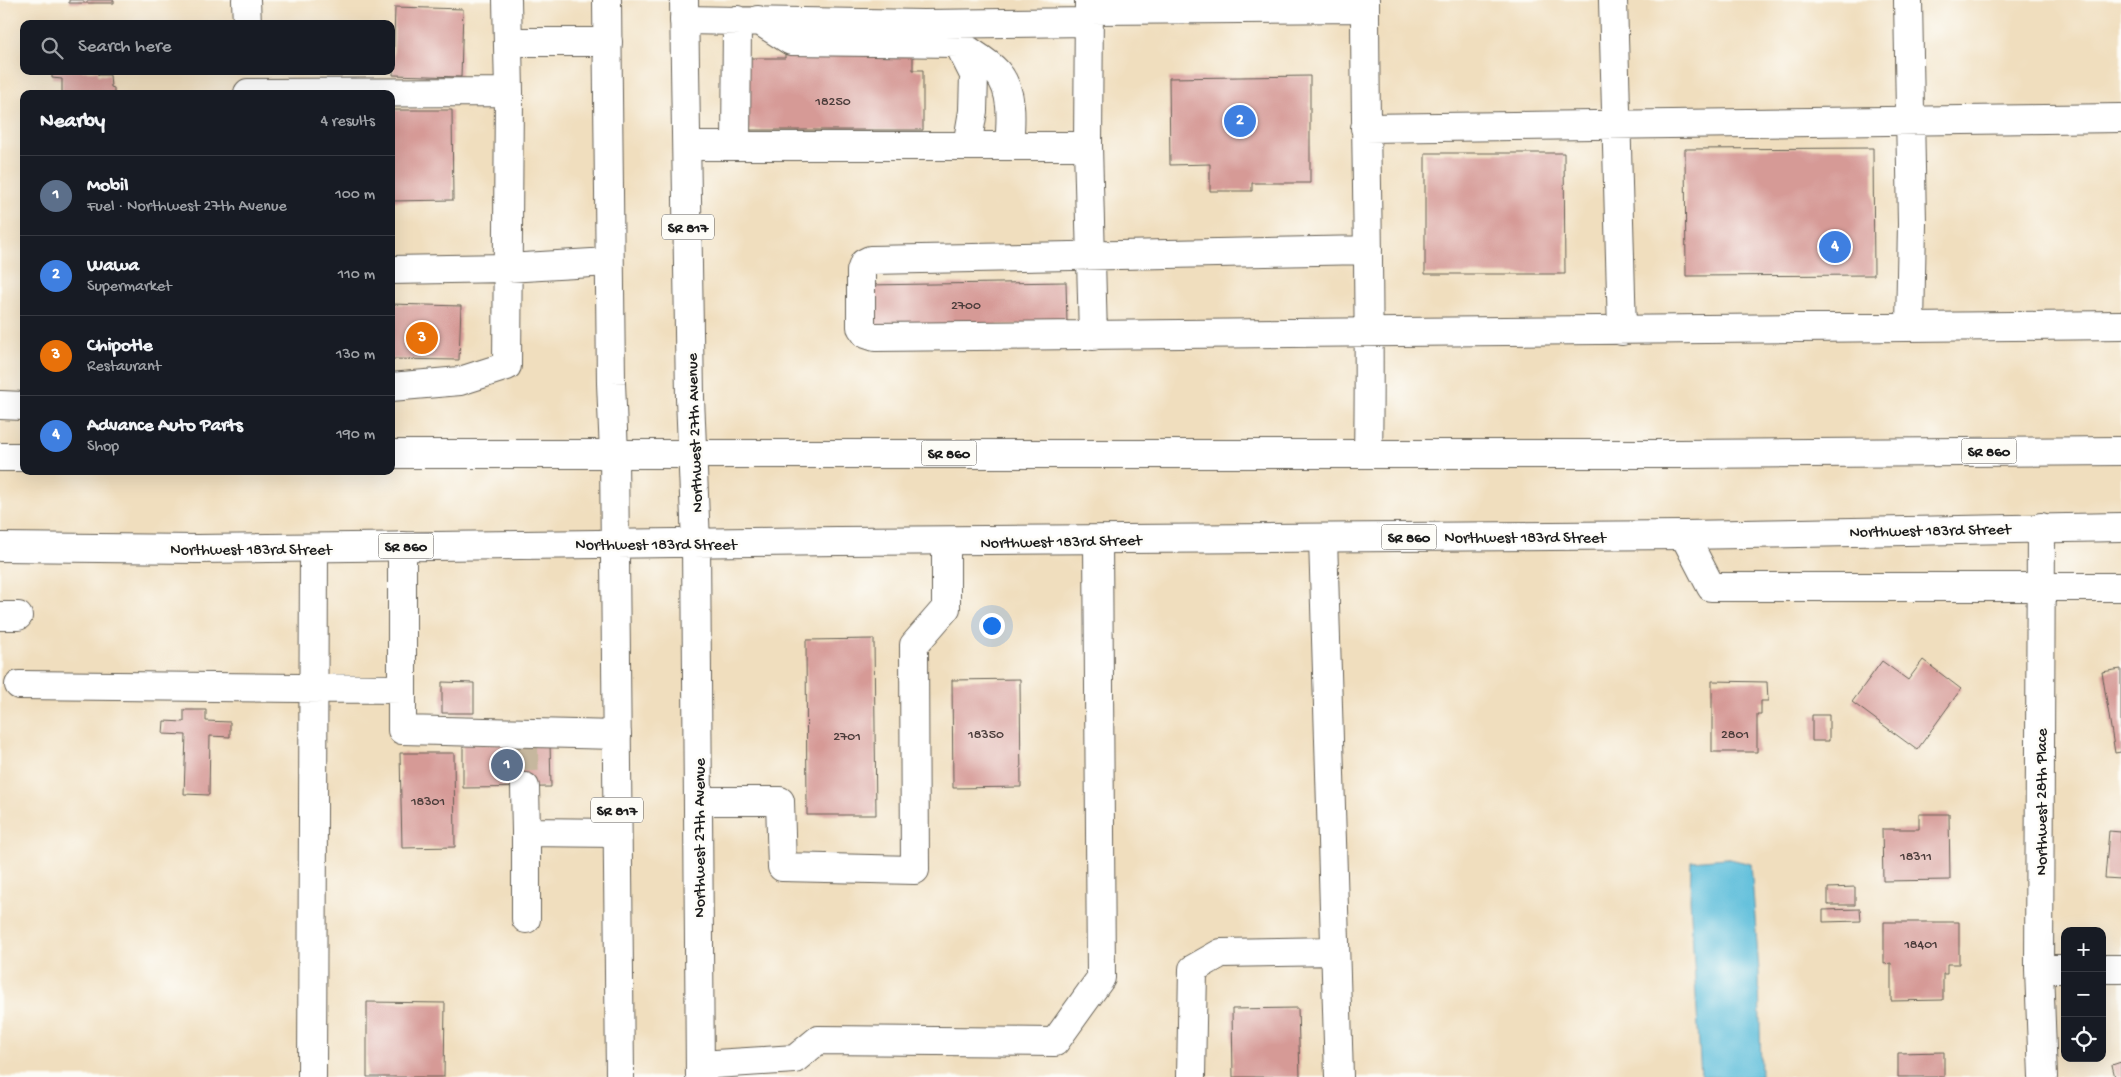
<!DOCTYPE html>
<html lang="en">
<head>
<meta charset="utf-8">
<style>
	:root { --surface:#171b24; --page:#242831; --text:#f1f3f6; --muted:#9ea1a6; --line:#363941; --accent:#d1495b }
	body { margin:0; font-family:"Gochi Hand",sans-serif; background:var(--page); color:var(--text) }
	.controls { position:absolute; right:15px; bottom:15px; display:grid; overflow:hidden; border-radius:10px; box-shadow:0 5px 20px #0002 }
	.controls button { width:45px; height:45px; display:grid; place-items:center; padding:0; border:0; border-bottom:1px solid var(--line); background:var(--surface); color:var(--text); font:25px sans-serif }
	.you { position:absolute; left:991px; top:625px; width:18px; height:18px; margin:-12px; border:4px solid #fff; border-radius:50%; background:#1a73e8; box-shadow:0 0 0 8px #1a73e833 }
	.badge { display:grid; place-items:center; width:32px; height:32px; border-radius:50%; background:var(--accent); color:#fff; font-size:16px; font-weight:700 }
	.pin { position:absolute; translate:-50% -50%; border:2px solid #fff; box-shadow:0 1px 5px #0006 }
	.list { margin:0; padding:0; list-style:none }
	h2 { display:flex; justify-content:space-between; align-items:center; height:65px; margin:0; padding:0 20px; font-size:21px }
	h2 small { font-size:16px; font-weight:400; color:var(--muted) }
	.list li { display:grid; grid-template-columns:32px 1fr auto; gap:15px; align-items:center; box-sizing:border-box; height:80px; padding:0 20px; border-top:1px solid var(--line) }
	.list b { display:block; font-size:19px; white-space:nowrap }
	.list p { margin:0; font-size:16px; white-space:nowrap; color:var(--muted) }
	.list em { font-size:16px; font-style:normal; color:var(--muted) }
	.icon { flex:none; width:28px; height:28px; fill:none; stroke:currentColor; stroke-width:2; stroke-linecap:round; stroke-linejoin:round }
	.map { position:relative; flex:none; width:2121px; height:1077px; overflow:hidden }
	.search { position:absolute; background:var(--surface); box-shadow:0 5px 20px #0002; left:20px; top:20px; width:375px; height:55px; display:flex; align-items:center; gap:12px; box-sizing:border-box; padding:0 18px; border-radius:10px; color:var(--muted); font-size:19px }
	.panel { position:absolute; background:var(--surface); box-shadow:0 5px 20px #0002; left:20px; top:90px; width:375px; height:385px; border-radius:10px }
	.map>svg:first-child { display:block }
	.water { fill:#5bbdda; stroke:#3c6c7b }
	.building { fill:#d69a96 }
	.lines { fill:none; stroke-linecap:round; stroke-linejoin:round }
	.minor-tunnel { stroke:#c6b79e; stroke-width:28; stroke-dasharray:28 14; stroke-linecap:butt }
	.minor-casing { stroke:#666055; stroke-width:30 }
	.major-casing { stroke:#666055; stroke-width:30 }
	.minor { stroke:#fff; stroke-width:28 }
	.major { stroke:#fff; stroke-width:28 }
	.labels { text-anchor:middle; stroke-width:5; stroke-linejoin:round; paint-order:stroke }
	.number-label { font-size:14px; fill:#4a3c3a }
	.shield { fill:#fdfcf7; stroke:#605f5e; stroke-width:1 }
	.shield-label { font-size:15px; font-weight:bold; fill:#1c1c1c }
	.street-label { font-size:16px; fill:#1c1c1c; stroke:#fdfcf7 }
</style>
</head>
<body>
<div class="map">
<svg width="2121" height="1077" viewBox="0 0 2121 1077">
	<rect width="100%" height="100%" fill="#fdfcf7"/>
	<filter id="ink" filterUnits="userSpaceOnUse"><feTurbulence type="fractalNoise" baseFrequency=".02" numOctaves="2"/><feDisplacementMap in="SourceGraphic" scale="10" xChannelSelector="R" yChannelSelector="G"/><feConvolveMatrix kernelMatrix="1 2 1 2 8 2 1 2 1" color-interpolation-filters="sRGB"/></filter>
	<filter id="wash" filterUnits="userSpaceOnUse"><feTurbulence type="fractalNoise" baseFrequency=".0096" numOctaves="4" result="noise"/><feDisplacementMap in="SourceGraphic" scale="20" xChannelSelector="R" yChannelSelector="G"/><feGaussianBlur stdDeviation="1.12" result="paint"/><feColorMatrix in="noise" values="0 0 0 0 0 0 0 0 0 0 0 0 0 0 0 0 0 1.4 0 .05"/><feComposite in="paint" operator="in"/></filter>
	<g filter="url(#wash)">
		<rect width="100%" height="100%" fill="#f0debe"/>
		<!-- water -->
		<path class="water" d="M1726,858L1751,864L1759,971L1761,1077H1701L1690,899L1691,861Z"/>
		<g id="blocks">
			<!-- building -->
			<path class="building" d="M69,0H114V3H69Z
				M395,7L463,9L461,77L393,75Z
				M785,50H913V70H923V130H743V58H785Z
				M52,71H98V75H110L111,87L114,88V94H62V79L52,78Z
				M1310,76V183H1252V191H1210V164L1170,165L1169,78Z
				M391,110H452L453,200L391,201Z
				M1873,148L1874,275L1686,276L1685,149Z
				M1425,153H1564L1565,274H1425Z
				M1066,282L1067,324L867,327L866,285Z
				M391,304L461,306L459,360L391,359Z
				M874,639L876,815H807L806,640Z
				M1923,660L1961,689L1917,750L1852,702L1882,661L1908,680Z
				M2121,669V752L2115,753L2102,672Z
				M1020,679L1021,787L953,788L952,680Z
				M1712,681L1767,682L1768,701H1761V714H1757V752H1712Z
				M442,682L474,683V713H442Z
				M184,710H206V721L230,722V737L210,736L209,795L184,794L186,735L163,734L164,721L184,722Z
				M1812,715H1829V741H1812Z
				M550,743L551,787L463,788V744Z
				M400,753H454L455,847L402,848Z
				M1919,814H1949L1950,880L1883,881L1882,829H1919Z
				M2109,831L2121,832V879L2105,878Z
				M1855,887V905H1828V888Z
				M1860,909L1861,921L1823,922V910Z
				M1884,922H1959V964H1947V974H1943V1000L1891,1001V963L1884,964Z
				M367,1002L445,1003L444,1077H367Z
				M1298,1008L1300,1077H1233L1232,1009Z
				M1944,1052V1077H1898V1053Z
				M2121,1062V1077H2115L2112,1065Z"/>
		</g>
	</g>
	<g filter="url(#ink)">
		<use href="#blocks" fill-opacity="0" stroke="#666055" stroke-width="1"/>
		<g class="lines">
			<!-- minor-tunnel -->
			<path class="minor-tunnel" d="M524,743L525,787"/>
			<defs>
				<path id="minor" d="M246,0L247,24
					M1089,0L1088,146L1093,336
					M1365,0C1365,151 1371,302 1368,454
					M1613,0L1622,331
					M1908,0L1912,224L1910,326
					M1089,10L1365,8
					M684,20L924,24L1089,22
					M758,20L791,41L958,43L974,75L973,111L967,146
					M508,42H608
					M962,46C973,54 988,62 997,72C1014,91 1011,122 1009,146
					M248,93L509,92
					M1365,128L2121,118
					M687,146H1088
					M736,146L737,20
					M1368,250L870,260L864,263L861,271V327L866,334L875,337L2121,325
					M391,270L507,268L609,262
					M391,387L460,381L507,366L509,92L507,0
					M0,405L24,406
					M2041,527L2039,969L2043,1077
					M1684,535L1711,587H2121
					M1323,538L1339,1077
					M0,616H18
					M19,685L402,689V546
					M402,689V730L617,735
					M525,787L526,832
					M698,801H780L782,867L915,870L914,645L946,608V541
					M526,919V832L617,833
					M2039,969H2065
					M2102,969H2121
					M700,1065L795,1059L818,1040L1055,1042L1101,978L1098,540
					M312,1077L314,548
					M1191,1077L1193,969L1221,953L1335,951"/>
				<path id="major" d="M607,0L611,383L614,453L620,1077
					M684,0L690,398L696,543L700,1077
					M391,454H1678L2121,451
					M0,457H24
					M0,547L197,549L838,541L1684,535L2121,527"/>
			</defs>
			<!-- minor casing -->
			<use href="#minor" class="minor-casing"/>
			<!-- major casing -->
			<use href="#major" class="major-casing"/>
			<!-- minor -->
			<use href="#minor" class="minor"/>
			<!-- major -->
			<use href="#major" class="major"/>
		</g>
	</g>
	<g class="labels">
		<!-- number labels -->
		<g class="number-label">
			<text x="833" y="105">18250</text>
			<text x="966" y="309">2700</text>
			<text x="986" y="738">18350</text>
			<text x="1735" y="738">2801</text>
			<text x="847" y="740">2701</text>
			<text x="428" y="805">18301</text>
			<text x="1916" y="860">18311</text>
			<text x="1921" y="948">18401</text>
		</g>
		<!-- shield labels -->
		<g class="shield">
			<rect x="662" y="214.5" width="52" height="25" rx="4"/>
			<rect x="1961.5" y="438.5" width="55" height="25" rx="4"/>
			<rect x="921.5" y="440.5" width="55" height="25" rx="4"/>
			<rect x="1381.5" y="524.5" width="55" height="25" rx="4"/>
			<rect x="378.5" y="533.5" width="55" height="25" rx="4"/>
			<rect x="591" y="797.5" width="52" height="25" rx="4"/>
		</g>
		<g class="shield-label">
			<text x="688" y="232">SR 817</text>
			<text x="1989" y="456">SR 860</text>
			<text x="949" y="458">SR 860</text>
			<text x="1409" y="542">SR 860</text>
			<text x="406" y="551">SR 860</text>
			<text x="617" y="815">SR 817</text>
		</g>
		<!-- street labels -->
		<g class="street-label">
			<text transform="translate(693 433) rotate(-92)" y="6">Northwest 27th Avenue</text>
			<text transform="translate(1930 529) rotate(-1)" y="6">Northwest 183rd Street</text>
			<text x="1525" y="542">Northwest 183rd Street</text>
			<text transform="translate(1061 540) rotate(-1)" y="6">Northwest 183rd Street</text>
			<text x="656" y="549">Northwest 183rd Street</text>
			<text x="251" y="554">Northwest 183rd Street</text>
			<text transform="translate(2040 802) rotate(-90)" y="6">Northwest 28th Place</text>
			<text transform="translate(698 838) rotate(-90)" y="6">Northwest 27th Avenue</text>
		</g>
	</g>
</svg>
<div class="controls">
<button>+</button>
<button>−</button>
<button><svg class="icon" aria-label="locate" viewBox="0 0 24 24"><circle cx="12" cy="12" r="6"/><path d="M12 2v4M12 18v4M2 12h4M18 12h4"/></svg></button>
</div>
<div class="you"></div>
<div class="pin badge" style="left:507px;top:765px;background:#5c6f8a">1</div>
<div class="pin badge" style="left:1240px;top:121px;background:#3f7fe0">2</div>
<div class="pin badge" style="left:422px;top:338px;background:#e8710a">3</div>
<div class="pin badge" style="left:1835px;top:247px;background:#3f7fe0">4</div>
<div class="search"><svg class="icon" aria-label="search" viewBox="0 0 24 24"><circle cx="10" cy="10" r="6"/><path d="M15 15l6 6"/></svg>Search here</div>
<section class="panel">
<h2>Nearby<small>4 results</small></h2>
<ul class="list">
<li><span class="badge" style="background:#5c6f8a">1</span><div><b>Mobil</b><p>Fuel · Northwest 27th Avenue</p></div><em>100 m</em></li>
<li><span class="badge" style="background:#3f7fe0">2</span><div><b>Wawa</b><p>Supermarket</p></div><em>110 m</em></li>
<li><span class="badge" style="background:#e8710a">3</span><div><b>Chipotle</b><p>Restaurant</p></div><em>130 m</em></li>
<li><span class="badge" style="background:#3f7fe0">4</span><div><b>Advance Auto Parts</b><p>Shop</p></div><em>190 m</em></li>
</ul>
</section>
</div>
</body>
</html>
